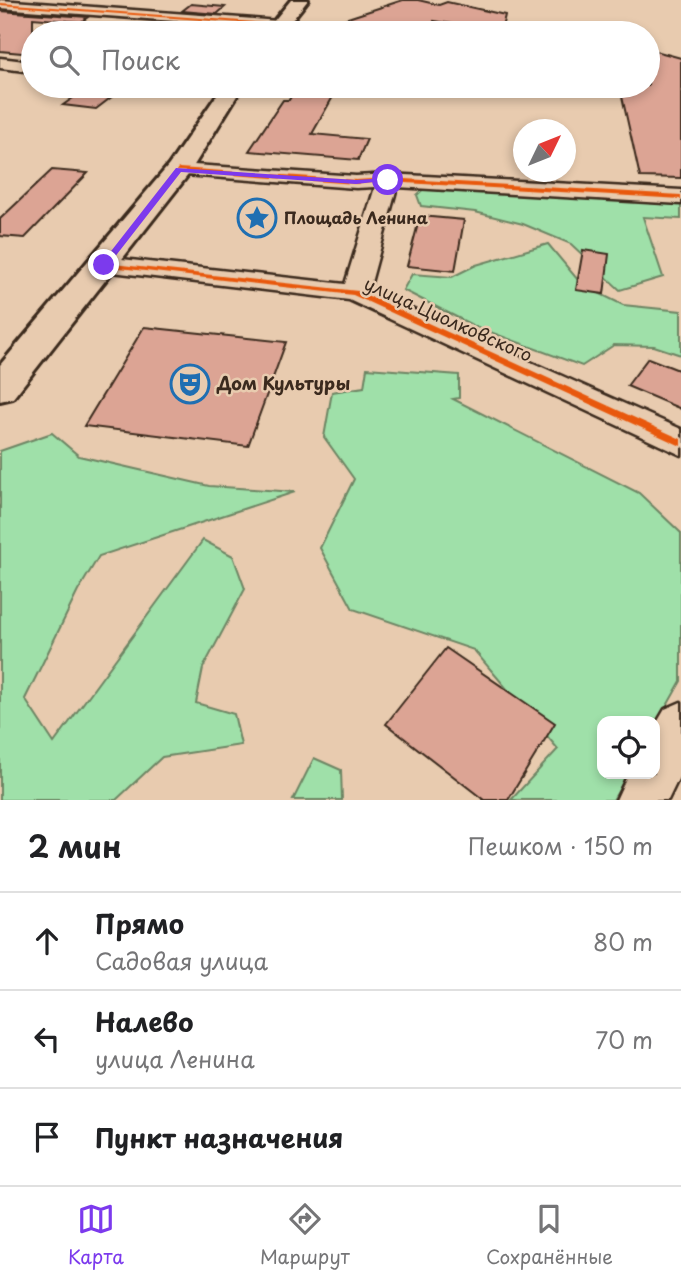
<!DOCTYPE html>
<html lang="ru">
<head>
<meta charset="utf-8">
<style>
	:root { --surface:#fff; --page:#f2f2f2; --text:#202124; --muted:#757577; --line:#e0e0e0; --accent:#7c3aed }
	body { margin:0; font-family:"Playpen Sans",sans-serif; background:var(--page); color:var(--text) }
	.controls { position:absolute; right:21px; bottom:21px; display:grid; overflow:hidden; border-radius:14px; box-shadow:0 4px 10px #0003 }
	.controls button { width:63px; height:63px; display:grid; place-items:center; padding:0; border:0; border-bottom:2px solid var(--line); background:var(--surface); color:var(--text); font:35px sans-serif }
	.compass { position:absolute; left:513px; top:119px; width:63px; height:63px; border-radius:50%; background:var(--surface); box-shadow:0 4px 10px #0003; rotate:47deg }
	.stop { position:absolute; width:21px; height:21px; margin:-16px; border:5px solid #7c3aed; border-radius:50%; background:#fff }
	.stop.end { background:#7c3aed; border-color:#fff; box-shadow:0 2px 7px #0008 }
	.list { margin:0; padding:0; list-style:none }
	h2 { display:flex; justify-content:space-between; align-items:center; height:91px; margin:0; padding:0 28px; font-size:30px }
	h2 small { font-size:23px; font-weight:400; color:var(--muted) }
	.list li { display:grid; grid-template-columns:46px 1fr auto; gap:21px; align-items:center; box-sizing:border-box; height:98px; padding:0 28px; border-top:2px solid var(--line) }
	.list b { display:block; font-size:26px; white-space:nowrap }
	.list p { margin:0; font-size:23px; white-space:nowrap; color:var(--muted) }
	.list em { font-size:23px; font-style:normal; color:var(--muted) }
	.icon { flex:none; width:38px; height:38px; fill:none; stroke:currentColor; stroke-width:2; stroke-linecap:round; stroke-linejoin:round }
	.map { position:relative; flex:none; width:681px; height:800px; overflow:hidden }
	.search { position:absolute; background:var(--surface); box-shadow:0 4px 10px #0003; left:21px; right:21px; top:21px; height:77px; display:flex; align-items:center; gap:18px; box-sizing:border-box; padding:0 24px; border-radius:38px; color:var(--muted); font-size:26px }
	.sheet { height:385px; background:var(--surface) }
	nav { display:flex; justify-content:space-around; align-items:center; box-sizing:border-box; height:98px; border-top:2px solid var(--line); background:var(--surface); font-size:19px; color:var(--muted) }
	nav a { display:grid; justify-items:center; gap:4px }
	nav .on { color:var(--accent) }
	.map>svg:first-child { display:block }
	.green { fill:#9fe0a9; stroke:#6d8564; stroke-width:2 }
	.building { fill:#dca494; stroke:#3b2a1e; stroke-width:2 }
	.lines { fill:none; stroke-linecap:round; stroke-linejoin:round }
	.street-casing { stroke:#3b2a1e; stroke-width:5 }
	.secondary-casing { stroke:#3b2a1e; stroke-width:6 }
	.street { fill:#e8cbaf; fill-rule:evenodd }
	.secondary { fill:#e8cbaf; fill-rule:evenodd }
	.cycleway-casing { stroke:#e8cbaf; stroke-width:4 }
	.cycleway { fill:#e8590c; fill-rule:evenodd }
	.route { fill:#7c3aed }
	.labels { text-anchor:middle; stroke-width:5; stroke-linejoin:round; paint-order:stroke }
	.far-poi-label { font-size:16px; font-weight:bold; fill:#3b2a1e; stroke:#e8cbaf; text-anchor:start }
	.street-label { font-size:18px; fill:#3b2a1e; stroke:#e8cbaf }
	.poi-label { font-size:18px; font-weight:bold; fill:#3b2a1e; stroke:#e8cbaf; text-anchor:start }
</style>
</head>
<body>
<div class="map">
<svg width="681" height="800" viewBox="0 0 681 800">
	<rect width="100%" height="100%" fill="#e8cbaf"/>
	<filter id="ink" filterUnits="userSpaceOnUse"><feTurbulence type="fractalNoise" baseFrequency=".0143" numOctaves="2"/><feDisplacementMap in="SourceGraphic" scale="14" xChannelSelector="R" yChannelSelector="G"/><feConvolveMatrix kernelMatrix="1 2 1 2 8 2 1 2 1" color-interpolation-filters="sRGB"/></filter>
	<g filter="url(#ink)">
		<!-- green -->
		<path class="green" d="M429,184L681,199V219L643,217L663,277L620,290L571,244L523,224L475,212L421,206L417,195Z
			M548,244L582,285L623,305L681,311V355L654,346L614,345L582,366L474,326L403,290L412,274L452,277L476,265Z
			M367,368L459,375V398L453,399L639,493L681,533V681L655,727V721H602V774H628L613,800H511L558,749L474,650L353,609L320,548L354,479L324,437L332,392L364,387Z
			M52,433L79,456L209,486L295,492L99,556L78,591L25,699L54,743L203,540L233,556L245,589L203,668L196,703L234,714L241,745L162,757L116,800H0V451Z
			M314,758L341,770L342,800H293Z"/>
		<!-- building -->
		<path class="building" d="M403,0H418L439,5L447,2L505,15L501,32L434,21L431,33H315L314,29Z
			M191,4L225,7L217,14L182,11Z
			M0,11L88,17L81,22L33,18V47L22,53L0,51Z
			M165,23L203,26L195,33H151Z
			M648,49L681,58V178L640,177L621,92L629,86H648Z
			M90,86H126L96,109L63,105Z
			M297,86H339L312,134L367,139L358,160L249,151L283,100H289Z
			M52,170L88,173L25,238L0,236V219Z
			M420,216L464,220L455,271L407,266Z
			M583,250L609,254L604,294L576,290Z
			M144,327L286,342L248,446L84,426Z
			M648,358L681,371V409L627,386Z
			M446,648L555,723L508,800H484L386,724Z"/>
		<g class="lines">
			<defs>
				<path id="street" d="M0,0L279,21L286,25L279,29L0,8Z
					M0,58L33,62V72L0,68Z
					M179,164L356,176L388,174L681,190V204L397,187L369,290L681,429V455L349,300L95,270L91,265L95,260L104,257L345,284L375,187L356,188L172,174L168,170L172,166Z
					M681,702V773L668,800H616L628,774H655V726L665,709Z"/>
				<path id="secondary" d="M291,0H308L282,33H264Z
					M223,86H243L188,175L13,398L0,401V365L169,165Z"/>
			</defs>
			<!-- street casing -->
			<use href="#street" class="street-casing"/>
			<!-- secondary casing -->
			<use href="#secondary" class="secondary-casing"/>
			<!-- street -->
			<use href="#street" class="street"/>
			<!-- secondary -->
			<use href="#secondary" class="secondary"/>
			<defs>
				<path id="cycleway" d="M0,3L279,24L281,25L279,26L0,5Z
					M179,168L356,180L388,178L681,195V199L388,182L356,184L177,171V169Z
					M104,263L358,291L681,439V446L353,295L102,266L100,265Z"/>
			</defs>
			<!-- cycleway casing -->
			<use href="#cycleway" class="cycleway-casing"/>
			<!-- cycleway -->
			<use href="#cycleway" class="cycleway"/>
		</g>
	</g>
	<!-- route -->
	<path class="route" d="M176,168L356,180L388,178L392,180L356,184L181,172L107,267H101V264Z"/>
	<!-- icons -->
	<defs>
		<symbol id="sight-ring" viewBox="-11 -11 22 22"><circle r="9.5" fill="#e8cbaf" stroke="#1f6fb2" stroke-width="1.5"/><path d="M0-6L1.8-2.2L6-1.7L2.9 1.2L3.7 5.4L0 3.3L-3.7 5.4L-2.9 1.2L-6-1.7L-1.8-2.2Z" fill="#1f6fb2"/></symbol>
		<symbol id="theatre-ring" viewBox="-11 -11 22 22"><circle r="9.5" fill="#e8cbaf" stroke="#1f6fb2" stroke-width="1.5"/><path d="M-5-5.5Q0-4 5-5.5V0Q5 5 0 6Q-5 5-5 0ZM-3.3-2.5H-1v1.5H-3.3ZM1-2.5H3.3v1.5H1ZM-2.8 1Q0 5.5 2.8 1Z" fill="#1f6fb2"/></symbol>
	</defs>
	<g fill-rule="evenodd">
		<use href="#sight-ring" x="235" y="196" width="44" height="44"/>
		<use href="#theatre-ring" x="168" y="362" width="44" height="44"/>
	</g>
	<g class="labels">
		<!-- far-poi labels -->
		<g class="far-poi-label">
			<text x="284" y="224">Площадь Ленина</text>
		</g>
		<!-- street labels -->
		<g class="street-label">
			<text transform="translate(448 320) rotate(24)" y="6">улица Циолковского</text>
		</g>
		<!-- poi labels -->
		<g class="poi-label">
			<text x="217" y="390">Дом Культуры</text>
		</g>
	</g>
</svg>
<div class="controls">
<button><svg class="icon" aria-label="locate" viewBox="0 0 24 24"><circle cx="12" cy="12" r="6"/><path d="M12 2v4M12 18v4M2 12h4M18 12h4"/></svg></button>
</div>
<svg class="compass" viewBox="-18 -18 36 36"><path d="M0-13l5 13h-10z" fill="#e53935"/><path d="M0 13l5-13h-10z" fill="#757577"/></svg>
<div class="stop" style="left:388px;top:180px"></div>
<div class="stop end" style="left:104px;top:265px"></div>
<div class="search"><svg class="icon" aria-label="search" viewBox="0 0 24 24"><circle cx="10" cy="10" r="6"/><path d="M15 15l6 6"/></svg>Поиск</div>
</div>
<section class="sheet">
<h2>2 мин<small>Пешком · 150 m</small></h2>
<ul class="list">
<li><svg class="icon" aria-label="ahead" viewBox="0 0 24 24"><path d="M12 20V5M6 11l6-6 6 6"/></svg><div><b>Прямо</b><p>Садовая улица</p></div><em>80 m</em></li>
<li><svg class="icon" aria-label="left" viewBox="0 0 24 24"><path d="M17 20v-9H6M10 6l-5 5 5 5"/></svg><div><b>Налево</b><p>улица Ленина</p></div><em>70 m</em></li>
<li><svg class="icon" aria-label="arrive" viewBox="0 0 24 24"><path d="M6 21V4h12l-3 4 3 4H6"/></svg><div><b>Пункт назначения</b></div></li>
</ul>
</section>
<nav>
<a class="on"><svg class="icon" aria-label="map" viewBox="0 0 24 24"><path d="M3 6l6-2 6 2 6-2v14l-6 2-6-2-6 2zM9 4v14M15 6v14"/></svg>Карта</a>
<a><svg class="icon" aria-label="directions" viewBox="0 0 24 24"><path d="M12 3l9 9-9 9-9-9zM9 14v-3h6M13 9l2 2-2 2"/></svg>Маршрут</a>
<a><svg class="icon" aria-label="saved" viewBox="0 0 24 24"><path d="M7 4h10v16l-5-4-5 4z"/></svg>Сохранённые</a>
</nav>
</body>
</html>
